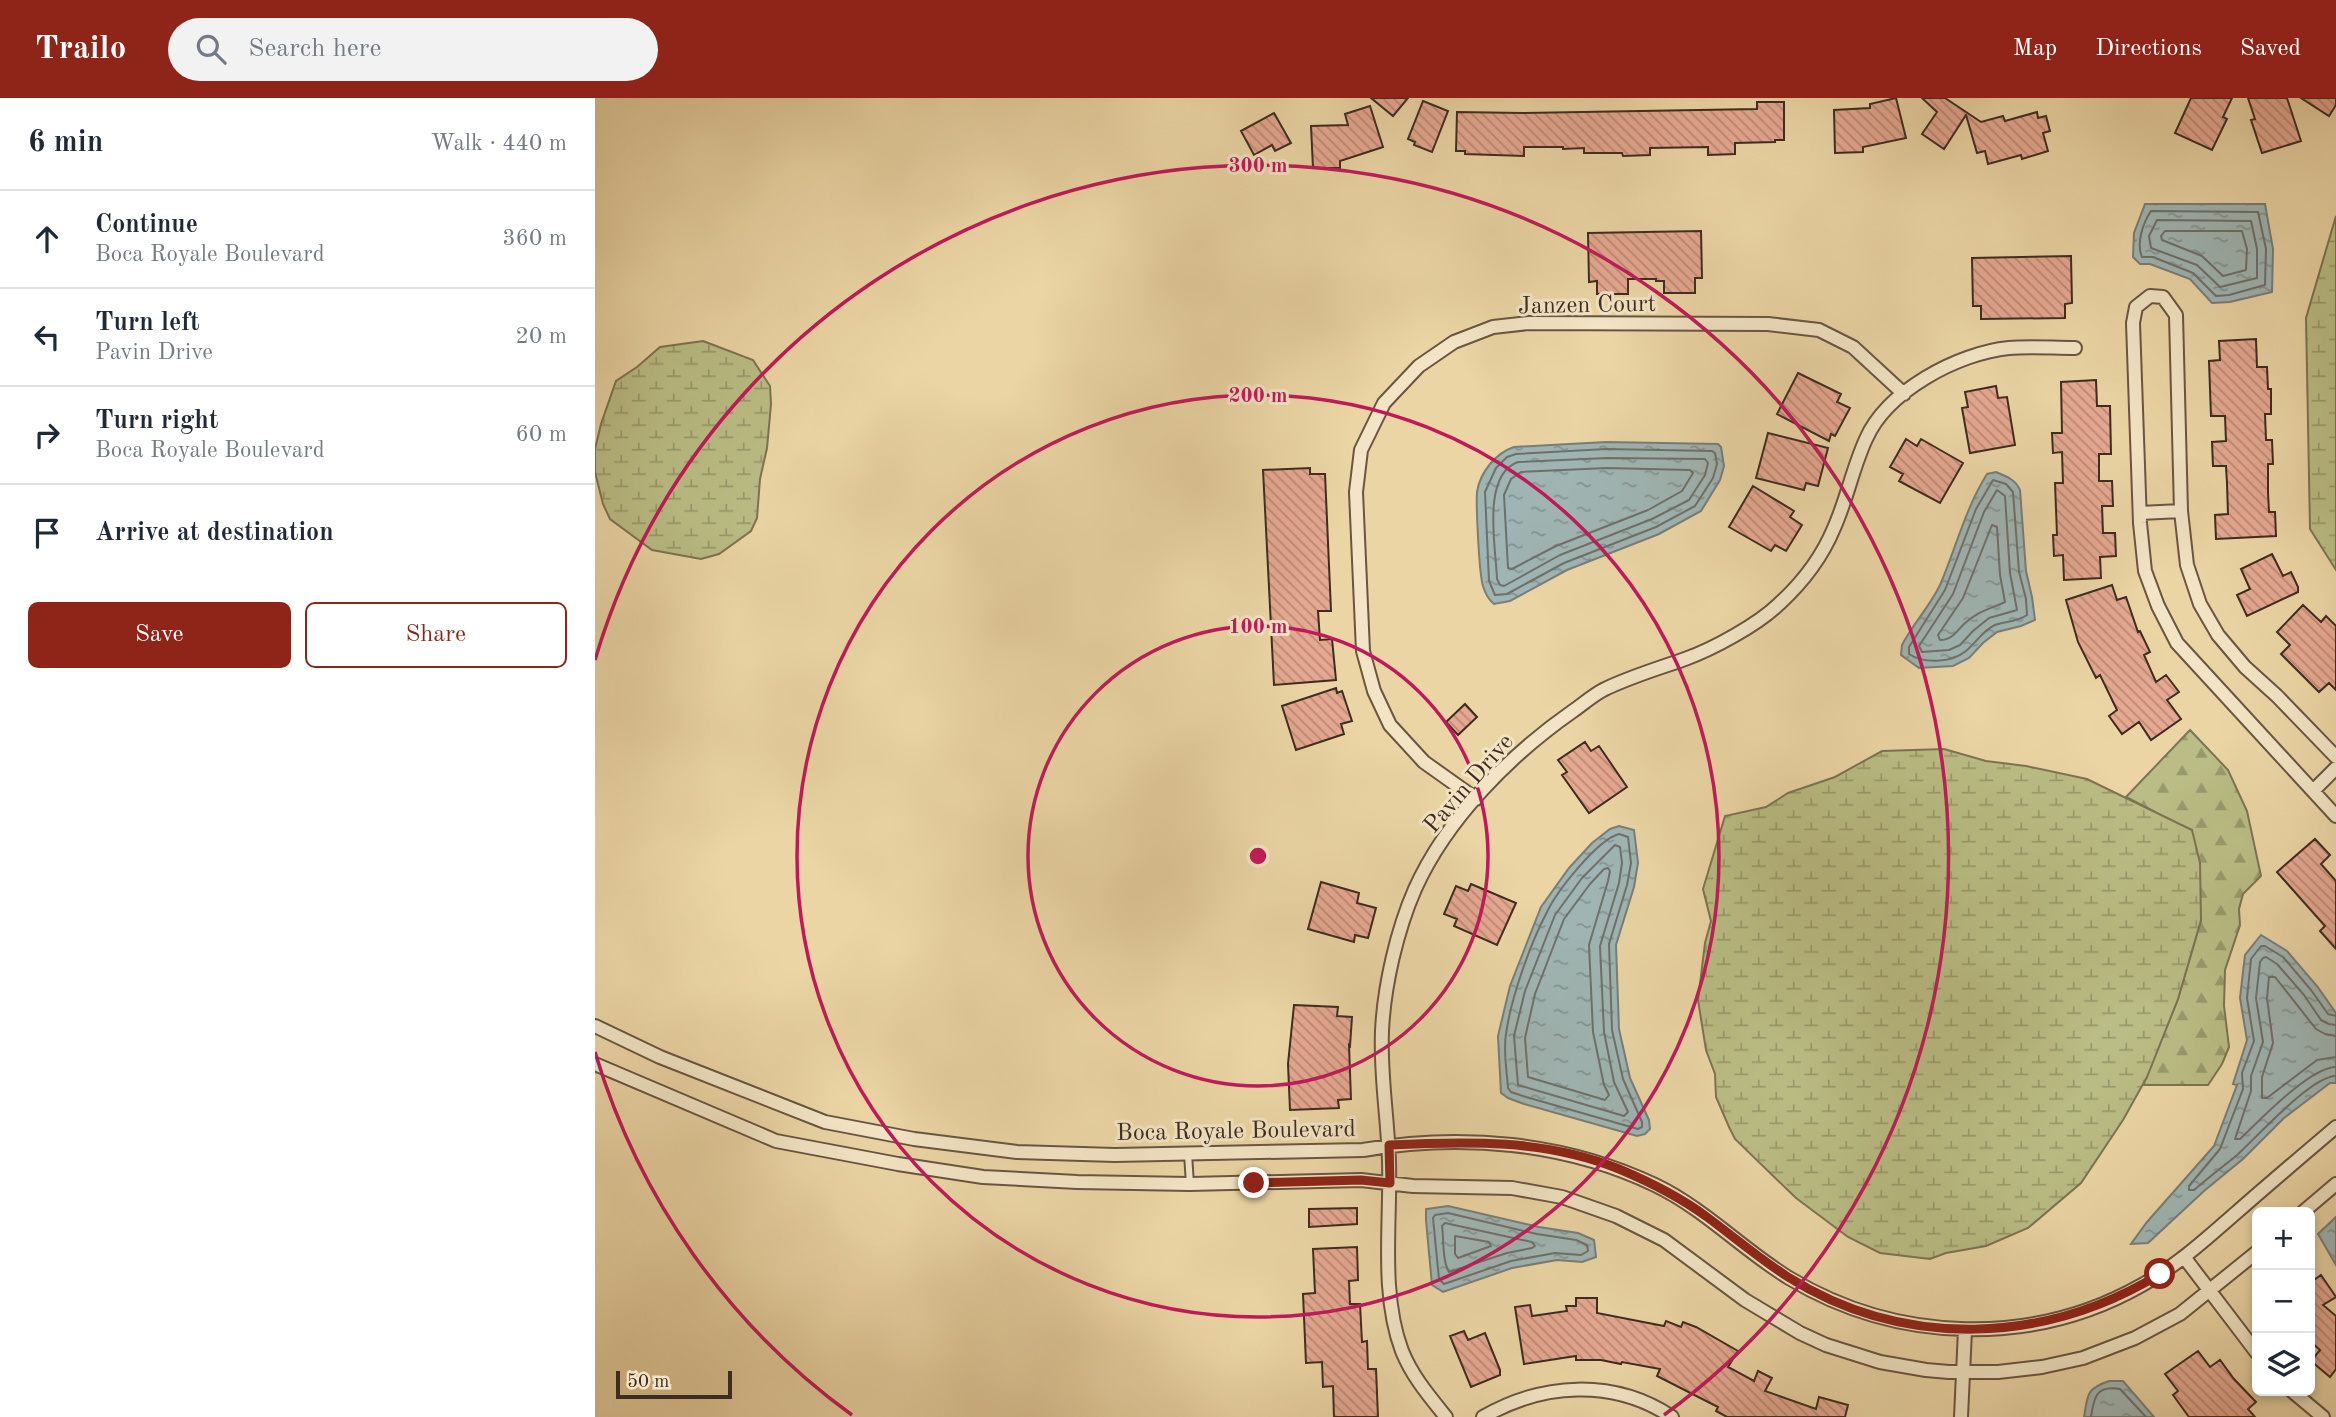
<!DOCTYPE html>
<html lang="en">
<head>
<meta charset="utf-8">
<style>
	:root { --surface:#fff; --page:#f2f2f3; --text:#1f2937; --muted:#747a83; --line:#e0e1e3; --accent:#8f2418 }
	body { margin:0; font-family:"Old Standard TT",serif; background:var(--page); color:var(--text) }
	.controls { position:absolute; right:21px; bottom:21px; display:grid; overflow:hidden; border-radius:10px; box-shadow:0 4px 10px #0003 }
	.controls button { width:63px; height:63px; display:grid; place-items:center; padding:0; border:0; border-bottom:2px solid var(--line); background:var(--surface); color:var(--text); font:35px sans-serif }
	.scale { position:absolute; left:21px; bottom:18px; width:116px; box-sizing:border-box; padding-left:7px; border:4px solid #3e2c20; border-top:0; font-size:19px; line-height:24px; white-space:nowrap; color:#3e2c20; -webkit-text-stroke:5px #f2e4c4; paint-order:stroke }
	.stop { position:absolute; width:21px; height:21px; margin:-16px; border:5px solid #8f2418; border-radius:50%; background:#fff }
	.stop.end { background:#8f2418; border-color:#fff; box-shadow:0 2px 7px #0008 }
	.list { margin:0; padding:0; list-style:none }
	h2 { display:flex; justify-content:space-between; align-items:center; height:91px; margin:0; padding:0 28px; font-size:30px }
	h2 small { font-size:23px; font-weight:400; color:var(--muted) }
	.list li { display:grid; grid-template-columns:46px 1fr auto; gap:21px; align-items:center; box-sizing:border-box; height:98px; padding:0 28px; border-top:2px solid var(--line) }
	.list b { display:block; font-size:26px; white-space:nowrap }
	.list p { margin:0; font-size:23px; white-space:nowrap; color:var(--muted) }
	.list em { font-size:23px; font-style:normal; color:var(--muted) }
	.actions { display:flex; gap:14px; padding:21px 28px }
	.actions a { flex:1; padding:16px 0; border:2px solid var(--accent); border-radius:10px; text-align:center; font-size:24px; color:var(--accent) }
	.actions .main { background:var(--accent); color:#fff }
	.icon { flex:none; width:38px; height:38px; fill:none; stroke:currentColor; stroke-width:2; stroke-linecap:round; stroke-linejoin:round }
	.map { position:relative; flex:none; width:1741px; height:1319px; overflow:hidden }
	header { display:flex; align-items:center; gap:42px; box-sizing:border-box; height:98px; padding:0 35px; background:var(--accent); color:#fff }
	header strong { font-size:33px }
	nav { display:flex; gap:38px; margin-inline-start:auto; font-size:24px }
	.search { width:490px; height:63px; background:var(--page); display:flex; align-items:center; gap:18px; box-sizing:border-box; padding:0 24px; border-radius:38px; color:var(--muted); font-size:26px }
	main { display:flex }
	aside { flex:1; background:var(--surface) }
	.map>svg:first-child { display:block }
	.forest { fill:url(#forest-firs); stroke:#7c7452; stroke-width:2 }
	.wetland { fill:url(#wetland-marsh); stroke:#7c7452; stroke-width:2 }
	.water { fill:url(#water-ripples); stroke:#787e78; stroke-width:2 }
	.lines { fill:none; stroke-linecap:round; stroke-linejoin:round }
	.shore { stroke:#6e706a; stroke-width:2 }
	.building { fill:url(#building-back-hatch); stroke:#3e2c20; stroke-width:2 }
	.service-casing { stroke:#695641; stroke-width:10 }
	.minor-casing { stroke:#695641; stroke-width:16 }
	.service { stroke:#f2e4c4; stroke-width:6 }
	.minor { stroke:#f2e4c4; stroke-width:12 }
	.route { stroke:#8f2418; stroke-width:9 }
	.ring { fill:none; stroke:#c2185b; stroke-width:3.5 }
	.labels { text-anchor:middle; stroke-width:6; stroke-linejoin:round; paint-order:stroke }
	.street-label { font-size:24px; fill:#3e2c20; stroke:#f2e4c4 }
	.centre { fill:#c2185b; stroke:#f2e4c4; stroke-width:3.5 }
	.ring-label { font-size:21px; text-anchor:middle; font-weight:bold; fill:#c2185b; stroke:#f2e4c4; stroke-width:6; stroke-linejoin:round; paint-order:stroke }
</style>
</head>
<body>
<header>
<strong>Trailo</strong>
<div class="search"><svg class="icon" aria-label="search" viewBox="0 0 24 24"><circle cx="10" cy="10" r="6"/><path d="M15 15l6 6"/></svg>Search here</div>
<nav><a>Map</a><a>Directions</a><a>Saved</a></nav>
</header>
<main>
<aside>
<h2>6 min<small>Walk · 440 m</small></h2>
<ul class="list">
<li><svg class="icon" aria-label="ahead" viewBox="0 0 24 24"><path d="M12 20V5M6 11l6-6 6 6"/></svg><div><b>Continue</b><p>Boca Royale Boulevard</p></div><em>360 m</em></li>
<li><svg class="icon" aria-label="left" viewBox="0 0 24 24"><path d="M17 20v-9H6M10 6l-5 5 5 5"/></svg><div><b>Turn left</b><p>Pavin Drive</p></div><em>20 m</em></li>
<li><svg class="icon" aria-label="right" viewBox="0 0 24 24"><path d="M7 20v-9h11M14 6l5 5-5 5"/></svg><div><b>Turn right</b><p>Boca Royale Boulevard</p></div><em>60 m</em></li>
<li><svg class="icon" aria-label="arrive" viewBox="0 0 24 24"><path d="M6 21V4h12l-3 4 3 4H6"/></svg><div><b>Arrive at destination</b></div></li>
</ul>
<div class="actions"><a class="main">Save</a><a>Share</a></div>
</aside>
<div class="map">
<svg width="1741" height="1319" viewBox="0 0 1741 1319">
	<defs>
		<pattern id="forest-firs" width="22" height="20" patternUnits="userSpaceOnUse" patternTransform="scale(1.75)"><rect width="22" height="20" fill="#babd85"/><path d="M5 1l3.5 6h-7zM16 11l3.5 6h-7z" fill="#999a6c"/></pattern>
		<pattern id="wetland-marsh" width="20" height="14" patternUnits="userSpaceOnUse" patternTransform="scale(1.75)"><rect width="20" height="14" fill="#babd85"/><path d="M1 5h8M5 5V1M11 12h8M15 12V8" fill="none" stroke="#999a6c"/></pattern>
		<pattern id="water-ripples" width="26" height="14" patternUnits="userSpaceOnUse" patternTransform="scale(1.75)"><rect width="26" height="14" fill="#9fb5b3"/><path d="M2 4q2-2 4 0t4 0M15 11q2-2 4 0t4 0" fill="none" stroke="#839391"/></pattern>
		<pattern id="building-back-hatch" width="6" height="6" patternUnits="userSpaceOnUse" patternTransform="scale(1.75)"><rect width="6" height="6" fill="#e5a891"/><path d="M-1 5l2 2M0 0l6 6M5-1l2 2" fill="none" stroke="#bb8976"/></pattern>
	</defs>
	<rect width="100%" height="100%" fill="#ebd5a5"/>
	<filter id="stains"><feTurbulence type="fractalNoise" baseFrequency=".00286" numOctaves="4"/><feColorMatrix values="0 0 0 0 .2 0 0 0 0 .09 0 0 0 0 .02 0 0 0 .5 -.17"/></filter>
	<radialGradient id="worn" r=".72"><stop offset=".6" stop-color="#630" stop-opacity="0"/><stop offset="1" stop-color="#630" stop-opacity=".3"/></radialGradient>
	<!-- forest -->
	<path class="forest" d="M1595,632L1633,672L1652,713L1666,778L1648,796L1644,811L1645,827L1630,872L1629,908L1634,949L1627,966L1613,987H1548L1583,901L1606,822L1560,714L1531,699Z"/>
	<!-- wetland -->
	<path class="wetland" d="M1741,118V472L1715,431L1711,220Z
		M108,243L158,262L175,288L176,306L172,350L165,381L162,420L156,433L124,456L106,461L57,452L15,421L8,406L0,374V351L6,326L21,283L42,269L65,249Z
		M1349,651L1391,663L1431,668L1492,681L1597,732L1605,765L1606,822L1583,901L1552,979L1528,1022L1486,1085L1433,1130L1391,1148L1351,1155L1335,1161L1285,1155L1253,1139L1201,1100L1140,1041L1134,1029L1121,999L1120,976L1111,952L1103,902L1110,845L1116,823L1108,791L1130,718L1171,709L1193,695L1240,679L1287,653Z"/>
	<!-- water -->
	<path class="water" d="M1550,106H1670L1678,151L1677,194L1635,204L1617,205L1595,181L1555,166H1545L1538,159L1539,135Z
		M1011,344L1123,346L1126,349L1129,368L1125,382L1106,413L1064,436L972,472L915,503L899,506C893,501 890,495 888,488C884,476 881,406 882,394C885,374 901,355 919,349Z
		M1401,374C1411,378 1421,382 1425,392L1431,473L1437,499L1440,522L1426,528L1402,534L1388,545L1374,560L1358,568L1324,570L1306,557L1307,547C1318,526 1335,508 1345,487C1361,450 1370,411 1392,376Z
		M1024,728L1039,732L1043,765L1039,789L1021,847L1024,931L1035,980L1054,1022L1055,1031L1050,1036L1042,1038L929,1006L913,1000L906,995L903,938L915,888L946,809L974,770L997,745L1015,731Z
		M1666,837L1692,853L1722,888L1741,915V985H1735L1689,1020L1648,1061L1609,1093L1553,1145L1536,1146L1552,1124L1619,1048L1642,987L1638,986L1652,942L1645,900L1650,857Z
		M853,1108L944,1129L983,1135L999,1142L1001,1159L987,1164L962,1162L917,1170L848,1194L837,1187L831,1122V1111Z
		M1741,1119V1167L1723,1136Z
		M1514,1283H1528L1559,1319H1489C1493,1296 1491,1291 1514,1283Z"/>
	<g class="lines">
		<!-- shore -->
		<path class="shore" d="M1556,113L1663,114L1671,151L1670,187L1634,197L1621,198L1598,175L1558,159H1547C1541,145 1548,125 1556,113Z
			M1562,122L1656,123L1662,151V180L1625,189L1602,167L1556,150L1554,138Z
			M1570,133H1647L1652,151L1651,172L1628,178L1607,158L1567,142L1566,138Z
			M1011,351L1117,353L1120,355L1122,366L1118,380L1100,408L1061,429L969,465L912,496L900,497L894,483L890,394L901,370L912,359L921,356Z
			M1012,360L1110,361L1113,365L1110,377L1094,402L1057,421L965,457L909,488L905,487L902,481C901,450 886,377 923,364Z
			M1012,370L1095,372L1098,375L1087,393L1053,412L961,448L917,471L913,470L909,397L916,381L926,374Z
			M1398,382L1411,386L1418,394L1424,474L1431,501L1432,517C1422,524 1411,523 1400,527C1388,532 1381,545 1371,553C1356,565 1329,566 1314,556V549L1350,492L1381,411Z
			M1402,392L1410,398L1415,475L1422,512L1394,520L1378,533L1365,547L1354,552L1327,554L1324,548L1358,496L1389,414Z
			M1397,427L1402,429L1405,477L1410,504C1395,511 1383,513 1369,526C1361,534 1357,542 1345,542L1343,537L1368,500Z
			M1024,736L1033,739L1036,765L1032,787L1014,846L1017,932L1028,981L1047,1024V1029L1043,1031L931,999L916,994L913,990C912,973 908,953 911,936C916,900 935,846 952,814C962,793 1002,742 1024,736Z
			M1020,747L1025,749L1027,765L1024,785L1005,848L1009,934L1019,984L1033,1014L1029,1018L923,987L919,938L930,893L960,817L987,780Z
			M1013,770L1015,773L1013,783L994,847L998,934L1009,987L1014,997L1010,1002L933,979L930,940L940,896L969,821L995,786L1009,771Z
			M1741,918L1733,916L1716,892L1688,859L1670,848H1666L1656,861L1652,900L1659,943L1647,975L1648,991L1625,1051L1594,1088V1092H1599C1613,1080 1627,1069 1641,1058C1661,1040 1716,978 1741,978
			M1741,927L1734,926L1726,922L1709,897L1682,866L1671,859L1668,860L1665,864L1661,900L1668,944L1656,978V993L1640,1041H1645C1664,1023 1715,969 1741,969
			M1741,938L1730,936L1721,931L1680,879H1674L1672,900L1678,945L1667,979V1000H1672L1722,962L1741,959
			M853,1115L942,1136L981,1142L992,1147L993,1153L986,1157L960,1155L916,1163L849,1186L844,1181L838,1120L840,1117Z
			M850,1125L937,1144L940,1148L937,1150L912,1155L854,1174C847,1162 849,1142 847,1128Z
			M860,1138L894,1144L896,1148L863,1160L860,1156Z
			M1496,1319C1499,1299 1501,1287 1525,1291L1551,1319"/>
	</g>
	<!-- building -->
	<path class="building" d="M776,0H813L798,18Z
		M1301,0L1311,40L1268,49V54L1240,55L1239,12L1275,10V6Z
		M1327,0H1350L1386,24L1408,18L1410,23L1442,14L1443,20L1451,18L1455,33L1448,35L1453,53L1427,61L1426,57L1393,66L1390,53L1382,55L1371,17L1349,51L1327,36L1342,14Z
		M1596,0H1637L1628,19L1632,21L1617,52L1580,35Z
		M1653,0H1692L1706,43L1667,55L1656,22L1660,21Z
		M1706,0H1741V7L1734,18Z
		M828,3L853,13L837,54L819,47L820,44L813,41Z
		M1162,4H1189V42H1180V44L1140,45V56L1113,57V49L1055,50V57L1028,58L1027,55H989V50L968,51V49H929V58L870,56V53H861L862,14L928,15L1162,11Z
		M775,8L788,49L745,63V70H718L716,28L753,27L750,16Z
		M679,15L696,45L680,53L677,47L659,57L646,33Z
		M1106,133L1107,180H1100V195H1069V183H1061V181H1033V196H1002V183L994,184L993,135Z
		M1476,158L1477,205L1470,206V220L1386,221V208H1378L1377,160Z
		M1661,241L1662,269H1672L1673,291H1676V316H1670L1671,342H1677L1678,366H1673V394L1674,414H1680L1681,438L1621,441L1620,417L1633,416L1632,385L1631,368H1618L1617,344L1631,343L1630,318H1616L1614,263L1625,262L1624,243Z
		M1203,275L1246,296L1242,304L1255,310L1240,338L1236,336L1234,343L1182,316Z
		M1501,282L1502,308H1515L1516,356H1504V383H1517L1518,408H1507L1508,435H1520L1521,458L1505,459L1506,480L1469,482L1468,457L1459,458L1458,437H1462L1460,385H1468L1467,354L1458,355L1457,335H1467L1466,284Z
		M1401,288L1403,300L1412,299L1420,347L1375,355L1367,310L1373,309L1370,294Z
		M1173,335L1233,350L1223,388L1211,385L1209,392L1161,380Z
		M1311,341L1322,348L1326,341L1368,365L1345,405L1304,383L1308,376L1295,369Z
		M715,370V376H730L736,513H723L725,542L737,541L741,582L679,587L668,372Z
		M1158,388L1199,413L1195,419L1207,427L1191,453L1180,447L1176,453L1134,429Z
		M1677,456L1688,478L1696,474L1703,489V494L1652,518L1642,497L1655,491L1646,471Z
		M1517,487L1522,502L1531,499L1543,534L1545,533L1555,554L1549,557L1561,584L1571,577L1584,594L1572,602L1586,621L1556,642L1544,624L1527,636L1514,618L1522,612L1505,577L1501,580L1483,544L1471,502Z
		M1708,507L1726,524L1731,518L1741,528V592L1734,585L1724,594L1686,556L1695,547L1682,534Z
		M741,590L742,595L747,593L757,623L746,626L749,636L701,652L687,608Z
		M870,606L882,619L863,637L851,624Z
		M990,644L996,653L1004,648L1032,689L994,715L967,677L972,674L963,662Z
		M1720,741L1735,757L1726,766L1741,783V851L1725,833L1730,828L1682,774Z
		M726,784L764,795L762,805L781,810L773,840L760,837L759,844L713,831Z
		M876,786L921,805L902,847L859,828L862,821L849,816L861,788L873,793Z
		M699,907L743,909L742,918L757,919L755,948L754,947L756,1001L743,1002L744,1010L695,1012L693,966Z
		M762,1110V1126L714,1129V1111Z
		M762,1149L763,1182L754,1183L755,1206H765L767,1244L772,1243L773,1271H781L783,1319H739L738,1288L728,1289L727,1264L711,1265L708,1196L720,1195L718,1151Z
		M1726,1177L1741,1199L1728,1207L1741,1218V1271L1735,1279L1716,1263L1725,1252L1715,1243V1185Z
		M981,1200H1002V1215L1069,1228L1071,1223L1086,1229L1088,1224L1101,1229L1143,1253L1133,1269L1159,1283L1163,1273L1177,1280L1170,1293L1221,1311L1224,1299L1253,1307L1250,1319H1132L1121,1313L1123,1309L1062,1278L1065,1271L1027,1264L1026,1266L1006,1262H981V1258L929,1266L920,1209L935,1207L937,1218L972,1213L971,1208H981Z
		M869,1233L873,1242L890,1235L905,1272V1277L876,1289L855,1238Z
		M1603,1253L1615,1269L1625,1262L1639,1281L1661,1304L1653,1311L1660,1319H1594L1578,1297L1583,1293L1570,1276Z"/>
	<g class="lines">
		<defs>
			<path id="service" d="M593,1056L595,1086"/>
			<path id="minor" d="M1545,415L1586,413
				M1741,659L1682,598L1650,569L1623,537L1605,506L1592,467L1586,413L1581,217L1568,199L1555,198L1541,209L1538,225L1545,425L1550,473L1563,508L1582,545L1741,718
				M1718,693L1741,670
				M881,701L829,664L795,627L779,593L768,553L761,394L766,352L789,305L824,268L859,244L898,229L934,225L1173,226L1224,232L1258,249L1309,296
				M0,928L65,959L230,1024L319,1041L422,1054L520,1057L768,1052C866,1035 970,1044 1060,1087C1110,1111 1148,1152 1194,1180C1302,1245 1438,1249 1547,1187C1583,1167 1612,1140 1642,1114C1675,1085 1708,1057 1741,1029
				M0,966L181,1043L303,1066L388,1079L482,1084L595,1086L766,1082L818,1088L917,1090L967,1099L1021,1118L1069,1142L1150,1202L1205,1235L1231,1247L1285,1264L1331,1272L1354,1274H1403L1447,1269L1488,1260L1540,1240L1585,1216L1662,1154
				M1708,1114L1741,1086
				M1589,1159L1662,1255
				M1697,1293L1728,1319
				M851,1319C834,1298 817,1278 807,1253C785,1195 796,1124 794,1064C793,1021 785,977 787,933C789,888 802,832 820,791C852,720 915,657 978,613C988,606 997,598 1008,592C1034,579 1062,571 1090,561C1118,551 1162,527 1184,506C1207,485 1227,459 1239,430C1252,401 1258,369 1271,341C1292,293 1363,255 1414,250C1435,248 1458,250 1480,250
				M888,1319C947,1285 1018,1280 1077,1319
				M1366,1319L1370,1232"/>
		</defs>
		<!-- service casing -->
		<use href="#service" class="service-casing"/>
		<!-- minor casing -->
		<use href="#minor" class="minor-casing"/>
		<!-- service -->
		<use href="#service" class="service"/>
		<!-- minor -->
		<use href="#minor" class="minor"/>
	</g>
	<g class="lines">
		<!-- route -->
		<path class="route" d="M659,1085L766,1082L795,1085L794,1047C871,1043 951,1041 1024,1071C1055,1084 1085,1099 1112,1119C1139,1139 1165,1161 1193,1179C1310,1252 1450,1246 1565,1176"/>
	</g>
	<!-- distance rings -->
	<g class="ring">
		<circle cx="663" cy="758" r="230"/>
		<circle cx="663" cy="758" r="461"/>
		<path d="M257 1317A691 691 0 0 1 0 954M0 562A691 691 0 1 1 1069 1317"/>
	</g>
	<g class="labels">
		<!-- street labels -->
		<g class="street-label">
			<text transform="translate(992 206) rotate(-1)" y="8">Janzen Court</text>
			<text transform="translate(873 685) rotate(-49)" y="8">Pavin Drive</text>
			<text transform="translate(641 1032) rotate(-1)" y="8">Boca Royale Boulevard</text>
		</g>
	</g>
	<circle cx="663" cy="758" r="10" class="centre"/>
	<g class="ring-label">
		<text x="663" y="74">300 m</text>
		<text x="663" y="304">200 m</text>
		<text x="663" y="535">100 m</text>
	</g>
	<rect width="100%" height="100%" filter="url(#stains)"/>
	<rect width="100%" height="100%" fill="url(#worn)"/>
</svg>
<div class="controls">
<button>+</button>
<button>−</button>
<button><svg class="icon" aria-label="layers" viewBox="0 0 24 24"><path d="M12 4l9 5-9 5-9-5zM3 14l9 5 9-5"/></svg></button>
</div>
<div class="scale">50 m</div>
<div class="stop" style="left:1565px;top:1176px"></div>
<div class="stop end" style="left:659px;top:1085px"></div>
</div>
</main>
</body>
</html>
